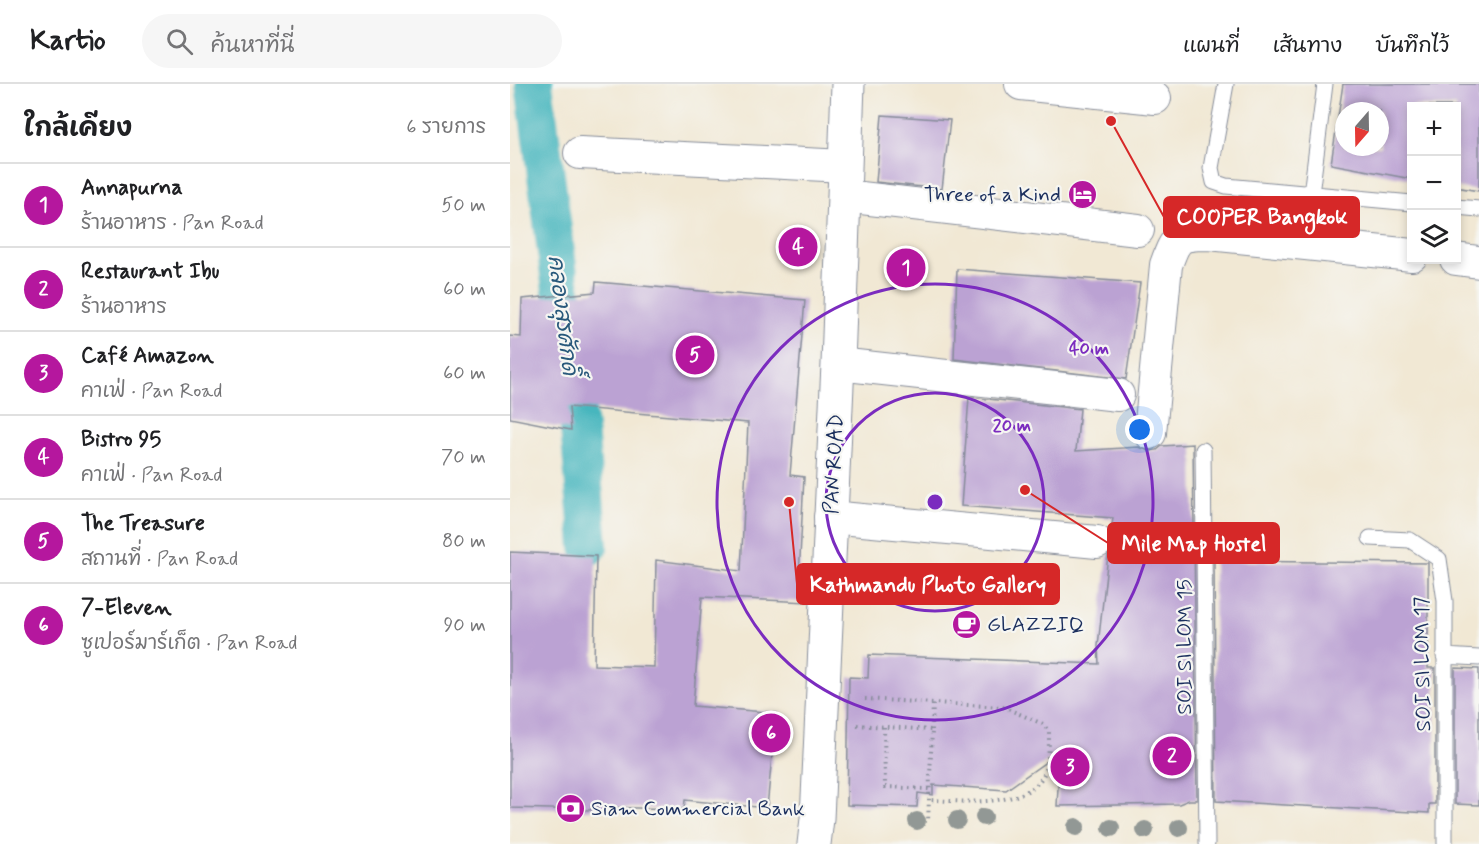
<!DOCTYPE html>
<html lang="th">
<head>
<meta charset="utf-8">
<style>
	:root { --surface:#fff; --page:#f6f6f6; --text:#202124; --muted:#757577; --line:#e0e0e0; --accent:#b5179e }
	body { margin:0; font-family:Mynerve,"Playpen Sans Thai",sans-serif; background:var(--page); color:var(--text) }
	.controls { position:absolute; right:18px; top:18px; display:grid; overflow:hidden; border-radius:0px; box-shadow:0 3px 9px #0003 }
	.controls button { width:54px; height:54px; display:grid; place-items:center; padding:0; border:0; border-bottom:2px solid var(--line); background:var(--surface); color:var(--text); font:30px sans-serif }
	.compass { position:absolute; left:825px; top:18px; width:54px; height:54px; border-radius:50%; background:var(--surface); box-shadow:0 3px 9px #0003; rotate:200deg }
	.you { position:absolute; left:630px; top:346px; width:21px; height:21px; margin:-15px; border:4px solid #fff; border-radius:50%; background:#1a73e8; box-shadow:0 0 0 9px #1a73e833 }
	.badge { display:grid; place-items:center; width:39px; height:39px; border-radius:50%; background:var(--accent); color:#fff; font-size:20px; font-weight:700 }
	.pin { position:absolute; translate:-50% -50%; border:3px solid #fff; box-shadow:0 2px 6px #0006 }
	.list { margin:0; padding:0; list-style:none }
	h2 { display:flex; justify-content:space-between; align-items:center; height:78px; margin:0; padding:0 24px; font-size:26px }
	h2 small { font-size:20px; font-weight:400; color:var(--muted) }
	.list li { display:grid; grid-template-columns:39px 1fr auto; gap:18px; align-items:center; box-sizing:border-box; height:84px; padding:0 24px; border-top:2px solid var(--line) }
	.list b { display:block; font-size:22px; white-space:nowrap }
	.list p { margin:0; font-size:20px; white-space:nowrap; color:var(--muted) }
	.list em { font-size:20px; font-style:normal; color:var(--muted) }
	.icon { flex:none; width:33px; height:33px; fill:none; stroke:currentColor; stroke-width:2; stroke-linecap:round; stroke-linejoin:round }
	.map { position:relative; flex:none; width:969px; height:760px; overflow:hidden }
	header { display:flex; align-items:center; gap:36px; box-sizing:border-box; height:84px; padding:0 30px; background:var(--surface); border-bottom:2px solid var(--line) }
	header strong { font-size:28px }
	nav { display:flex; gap:33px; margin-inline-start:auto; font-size:21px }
	.search { width:420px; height:54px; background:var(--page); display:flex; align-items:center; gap:15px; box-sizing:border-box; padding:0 21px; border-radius:33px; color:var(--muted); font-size:22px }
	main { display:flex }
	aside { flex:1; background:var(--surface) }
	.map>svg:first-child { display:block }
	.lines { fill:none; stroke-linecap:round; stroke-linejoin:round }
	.canal { stroke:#47b6be; stroke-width:38 }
	.building { fill:#bba2d3; fill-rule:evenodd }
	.service-casing { stroke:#868c99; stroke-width:17 }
	.minor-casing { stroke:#868c99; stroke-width:34 }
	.tertiary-casing { stroke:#868c99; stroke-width:35 }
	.path { stroke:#868c99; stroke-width:4; stroke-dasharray:1.5 4.5; stroke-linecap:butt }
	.service { stroke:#fff; stroke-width:15 }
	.minor { stroke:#fff; stroke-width:32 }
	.tertiary { stroke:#fff; stroke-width:33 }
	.tree { fill:#929895 }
	.ring { fill:none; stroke:#7b2cbf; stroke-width:3 }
	.labels { text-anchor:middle; stroke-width:4.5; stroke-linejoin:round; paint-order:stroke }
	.poi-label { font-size:21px; fill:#1b2f5e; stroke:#f6f6f2; text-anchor:start }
	.street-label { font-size:21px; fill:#1b2f5e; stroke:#f6f6f2 }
	.water-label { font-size:22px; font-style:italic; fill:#28587b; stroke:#f6f6f2 }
	.centre { fill:#7b2cbf; stroke:#f6f6f2; stroke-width:3 }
	.ring-label { font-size:18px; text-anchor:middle; font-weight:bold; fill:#7b2cbf; stroke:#f6f6f2; stroke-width:4.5; stroke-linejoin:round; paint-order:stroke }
	.leader { fill:none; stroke:#d62828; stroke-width:2 }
	.callout-dot { fill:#d62828; stroke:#f6f6f2; stroke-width:2 }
	.callout { fill:#d62828; stroke:#d62828; stroke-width:2 }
	.callout-label { font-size:22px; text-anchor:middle; font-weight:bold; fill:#fff }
</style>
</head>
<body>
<header>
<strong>Kartio</strong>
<div class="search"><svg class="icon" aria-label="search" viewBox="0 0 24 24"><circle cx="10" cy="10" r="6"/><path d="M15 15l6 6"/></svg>ค้นหาที่นี่</div>
<nav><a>แผนที่</a><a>เส้นทาง</a><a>บันทึกไว้</a></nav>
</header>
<main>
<aside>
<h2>ใกล้เคียง<small>6 รายการ</small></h2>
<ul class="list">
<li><span class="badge">1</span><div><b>Annapurna</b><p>ร้านอาหาร · Pan Road</p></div><em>50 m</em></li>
<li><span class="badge">2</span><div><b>Restaurant Ibu</b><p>ร้านอาหาร</p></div><em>60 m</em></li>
<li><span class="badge">3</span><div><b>Café Amazon</b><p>คาเฟ่ · Pan Road</p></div><em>60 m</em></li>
<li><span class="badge">4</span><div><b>Bistro 95</b><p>คาเฟ่ · Pan Road</p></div><em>70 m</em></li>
<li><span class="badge">5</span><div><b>The Treasure</b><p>สถานที่ · Pan Road</p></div><em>80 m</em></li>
<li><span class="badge">6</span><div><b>7-Eleven</b><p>ซูเปอร์มาร์เก็ต · Pan Road</p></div><em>90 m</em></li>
</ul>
</aside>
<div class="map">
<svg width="969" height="760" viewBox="0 0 969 760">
	<rect width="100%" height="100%" fill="#f6f6f2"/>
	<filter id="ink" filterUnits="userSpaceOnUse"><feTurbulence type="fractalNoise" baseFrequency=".0167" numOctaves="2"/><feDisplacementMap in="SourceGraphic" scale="12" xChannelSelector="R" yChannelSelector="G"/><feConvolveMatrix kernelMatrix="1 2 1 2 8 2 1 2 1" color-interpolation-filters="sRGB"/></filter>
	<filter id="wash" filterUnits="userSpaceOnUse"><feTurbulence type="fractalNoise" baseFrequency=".008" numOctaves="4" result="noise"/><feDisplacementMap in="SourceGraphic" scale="24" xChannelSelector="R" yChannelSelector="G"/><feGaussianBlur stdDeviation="1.35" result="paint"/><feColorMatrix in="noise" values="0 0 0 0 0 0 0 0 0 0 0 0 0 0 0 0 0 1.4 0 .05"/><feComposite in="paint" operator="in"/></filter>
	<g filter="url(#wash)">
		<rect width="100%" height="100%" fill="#f1e8d4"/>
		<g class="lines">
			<!-- canal -->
			<path class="canal" d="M24,0L69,343L79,462"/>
		</g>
		<g id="blocks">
			<!-- building -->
			<path class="building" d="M833,0H969V107L946,103V22H902V95L821,80ZM834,27H870V63H834Z
				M372,31L440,36L432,105L366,98Z
				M447,185L630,199L616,295L444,275Z
				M86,198L295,216L280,391L294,393L289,494L299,495L298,518L192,513L183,622L266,629L257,724L175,716L174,725L81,723V726L0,724V468L86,472L84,581L144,583L146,476L231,487L238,339L59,323L61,346L0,334V252L11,253L12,215L85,208Z
				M459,313L570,325L566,367L629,363L639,367L647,366L652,362L683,360L687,716H679L669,720L547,722L550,668L496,706L423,701V711L408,709L407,723L337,721L339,593L358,594L359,571L589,580L588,562L598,471L602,468L605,459L601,448L603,434L451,422Z
				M704,477L918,479V584H925V720H919V729L706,717Z
				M945,584L969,585V721L945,720Z"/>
		</g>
	</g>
	<g filter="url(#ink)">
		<use href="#blocks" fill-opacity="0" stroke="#868c99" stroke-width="1.5"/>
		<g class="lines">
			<defs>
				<path id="service" d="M716,0L701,84L704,98L716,102L902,119
					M801,110L815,0
					M946,123L969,125
					M693,366L697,760
					M860,454L900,456L929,475L935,517V760
					M934,572L969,574"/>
				<path id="minor" d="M511,0L645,14
					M70,69L335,82
					M334,112L628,146
					M946,175L969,178
					M328,280L608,311
					M640,349L656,181C666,153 668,150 699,150L902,171
					M320,433L587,458"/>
				<path id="tertiary" d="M304,760L307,735L328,280L338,0"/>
			</defs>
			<!-- service casing -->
			<use href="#service" class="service-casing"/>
			<!-- minor casing -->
			<use href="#minor" class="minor-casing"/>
			<!-- tertiary casing -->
			<use href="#tertiary" class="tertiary-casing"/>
			<!-- path -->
			<path class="path" d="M355,615L493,623L533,640L539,648C539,660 539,673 536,685C523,726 452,717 419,716
				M347,641L422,646L418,738
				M374,643L375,703L419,705
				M422,646L423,618"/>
			<!-- service -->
			<use href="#service" class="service"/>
			<!-- minor -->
			<use href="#minor" class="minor"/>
			<!-- tertiary -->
			<use href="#tertiary" class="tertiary"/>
		</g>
		<!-- trees -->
		<g class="tree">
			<circle cx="474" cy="733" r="9"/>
			<circle cx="447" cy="736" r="9"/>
			<circle cx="407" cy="737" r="9"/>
			<circle cx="566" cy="743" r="9"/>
			<circle cx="601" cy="744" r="9"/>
			<circle cx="669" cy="744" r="9"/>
			<circle cx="635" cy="746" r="9"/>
		</g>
	</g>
	<!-- distance rings -->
	<g class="ring">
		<circle cx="425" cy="418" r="109"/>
		<circle cx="425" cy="418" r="218"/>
	</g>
	<!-- icons -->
	<defs>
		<symbol id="hotel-disc" viewBox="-11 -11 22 22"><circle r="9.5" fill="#b5179e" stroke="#f6f6f2"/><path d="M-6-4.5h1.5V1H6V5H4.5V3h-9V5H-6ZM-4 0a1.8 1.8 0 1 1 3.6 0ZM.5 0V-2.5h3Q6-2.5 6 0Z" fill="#fff"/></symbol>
		<symbol id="cafe-disc" viewBox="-11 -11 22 22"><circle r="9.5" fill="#b5179e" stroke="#f6f6f2"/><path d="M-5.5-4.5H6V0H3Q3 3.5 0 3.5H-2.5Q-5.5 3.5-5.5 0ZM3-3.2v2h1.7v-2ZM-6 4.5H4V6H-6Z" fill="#fff"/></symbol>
		<symbol id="bank-disc" viewBox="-11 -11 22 22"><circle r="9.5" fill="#b5179e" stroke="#f6f6f2"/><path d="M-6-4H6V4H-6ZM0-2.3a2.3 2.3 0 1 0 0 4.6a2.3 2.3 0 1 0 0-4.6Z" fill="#fff"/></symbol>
	</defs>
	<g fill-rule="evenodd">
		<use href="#hotel-disc" x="556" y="94" width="33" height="33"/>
		<use href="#cafe-disc" x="440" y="524" width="33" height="33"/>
		<use href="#bank-disc" x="44" y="708" width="33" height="33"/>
	</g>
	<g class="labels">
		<!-- poi labels -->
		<g class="poi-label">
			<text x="551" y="117" text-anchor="end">Three of a Kind</text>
			<text x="477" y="547">GLAZZIQ</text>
			<text x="81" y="731">Siam Commercial Bank</text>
		</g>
		<!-- street labels -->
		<g class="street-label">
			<text transform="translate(323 380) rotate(-87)" y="7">PAN ROAD</text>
			<text transform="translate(674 563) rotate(-90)" y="7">SOI SI LOM 15</text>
			<text transform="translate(912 580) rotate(-91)" y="7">SOI SI LOM 17</text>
		</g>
		<!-- water labels -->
		<g class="water-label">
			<text transform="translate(54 231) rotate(83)" y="8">คลองสุรศักดิ์</text>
		</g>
	</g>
	<circle cx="425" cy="418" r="9" class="centre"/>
	<g class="ring-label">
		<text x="579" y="270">40 m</text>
		<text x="502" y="347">20 m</text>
	</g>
	<!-- callouts -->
	<path class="leader" d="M601 37L654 133M515 406L598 459M279 418L287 500"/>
	<g class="callout-dot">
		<circle cx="601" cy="37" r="6"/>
		<circle cx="515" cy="406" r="6"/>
		<circle cx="279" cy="418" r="6"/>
	</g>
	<g class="callout">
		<rect x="654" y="113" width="195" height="40" rx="6"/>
		<rect x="598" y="439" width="171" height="40" rx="6"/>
		<rect x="287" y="480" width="262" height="40" rx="6"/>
	</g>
	<g class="callout-label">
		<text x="752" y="140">COOPER Bangkok</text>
		<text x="684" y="467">Mile Map Hostel</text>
		<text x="418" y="508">Kathmandu Photo Gallery</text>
	</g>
</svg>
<div class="controls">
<button>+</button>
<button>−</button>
<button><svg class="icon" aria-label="layers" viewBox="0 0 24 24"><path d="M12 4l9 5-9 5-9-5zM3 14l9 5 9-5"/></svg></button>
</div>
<svg class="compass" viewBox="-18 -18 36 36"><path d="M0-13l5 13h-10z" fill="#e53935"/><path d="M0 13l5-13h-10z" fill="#757577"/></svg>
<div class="you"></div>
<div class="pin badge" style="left:396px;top:184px">1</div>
<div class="pin badge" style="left:662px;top:672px">2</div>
<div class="pin badge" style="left:560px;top:683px">3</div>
<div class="pin badge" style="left:288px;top:163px">4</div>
<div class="pin badge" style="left:185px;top:271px">5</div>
<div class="pin badge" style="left:261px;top:649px">6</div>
</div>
</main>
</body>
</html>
